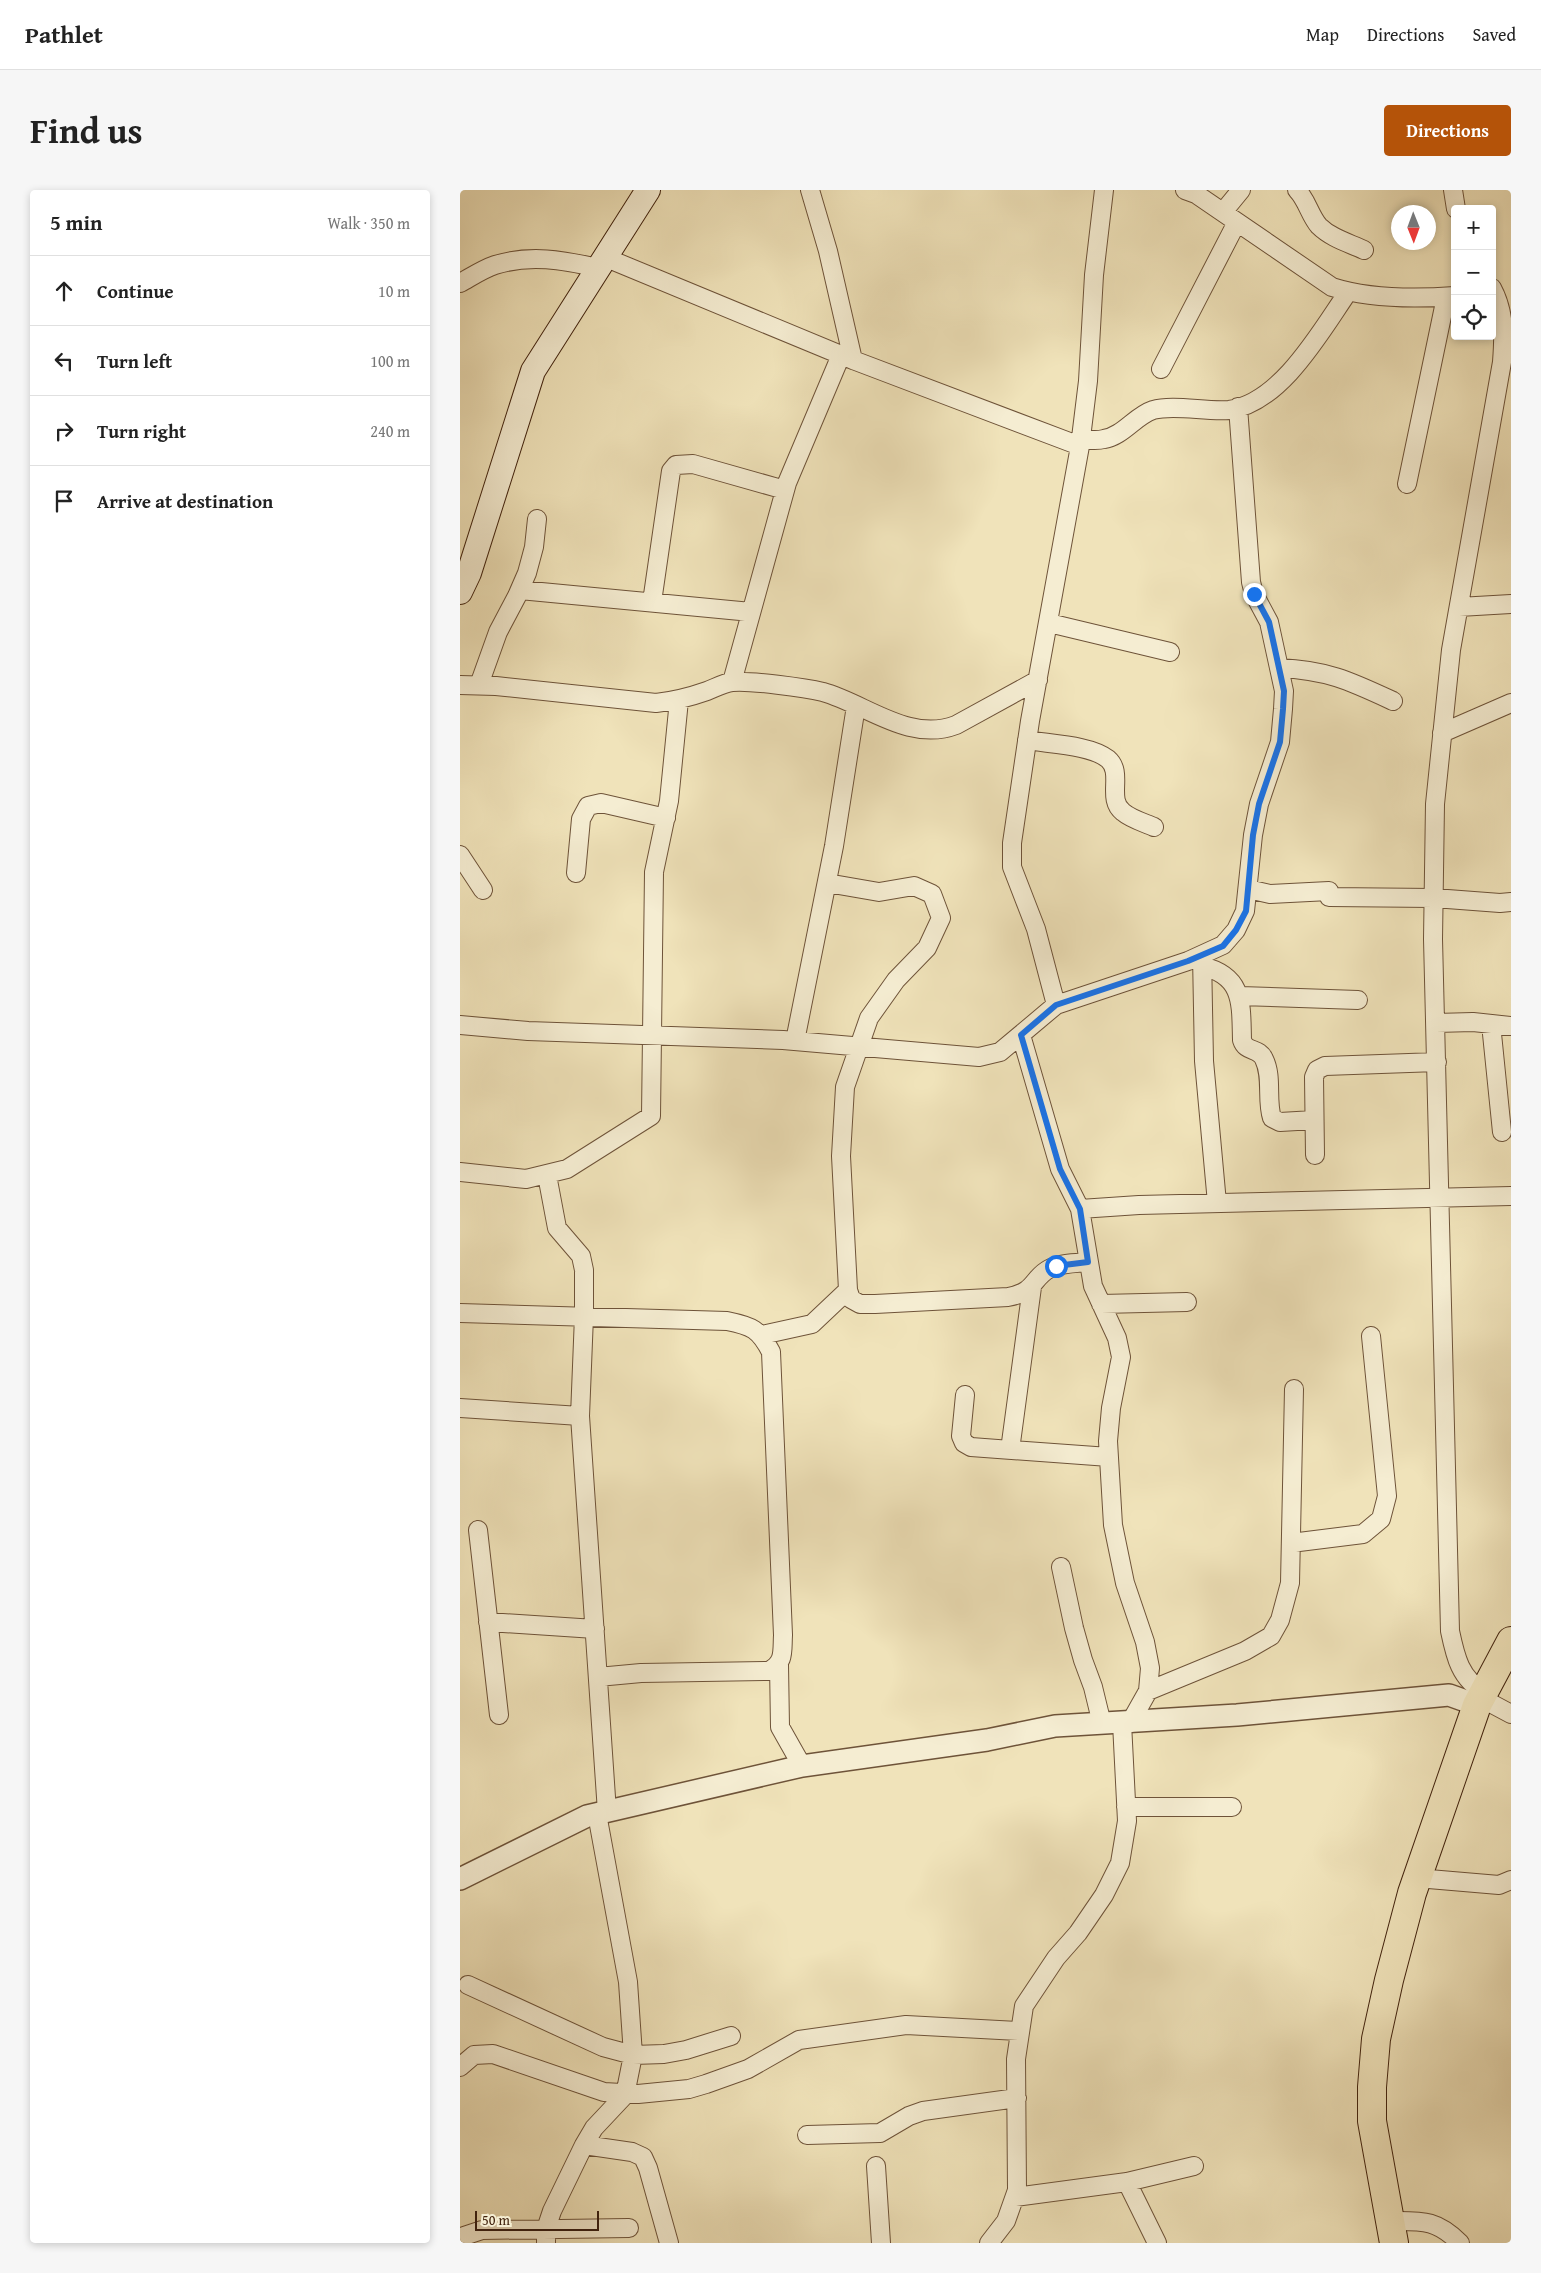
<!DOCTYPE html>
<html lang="en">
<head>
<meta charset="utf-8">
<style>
	:root { --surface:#fff; --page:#f6f6f6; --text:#222; --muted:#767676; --line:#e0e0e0; --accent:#b45309 }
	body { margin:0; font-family:"Gentium Book Plus",serif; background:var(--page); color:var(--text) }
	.controls { position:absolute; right:15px; top:15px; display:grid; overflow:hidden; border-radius:5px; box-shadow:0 2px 8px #0003 }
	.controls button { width:45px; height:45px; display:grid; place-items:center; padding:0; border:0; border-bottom:1px solid var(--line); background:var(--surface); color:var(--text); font:25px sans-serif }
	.compass { position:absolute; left:931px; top:15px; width:45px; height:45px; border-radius:50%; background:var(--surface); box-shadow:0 2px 8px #0003; rotate:179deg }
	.scale { position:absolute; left:15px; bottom:12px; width:124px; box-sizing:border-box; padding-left:5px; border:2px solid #42230e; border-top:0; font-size:14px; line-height:18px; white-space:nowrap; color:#42230e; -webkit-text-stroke:4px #f5edd2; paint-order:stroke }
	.stop { position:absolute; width:15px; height:15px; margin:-11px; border:4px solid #1a73e8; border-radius:50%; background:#fff }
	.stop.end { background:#1a73e8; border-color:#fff; box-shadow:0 1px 5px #0008 }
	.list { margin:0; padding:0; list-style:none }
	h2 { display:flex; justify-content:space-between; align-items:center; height:65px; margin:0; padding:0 20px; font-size:21px }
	h2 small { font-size:16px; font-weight:400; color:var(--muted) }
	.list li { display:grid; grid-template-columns:32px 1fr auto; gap:15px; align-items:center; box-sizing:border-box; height:70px; padding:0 20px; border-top:1px solid var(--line) }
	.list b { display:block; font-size:19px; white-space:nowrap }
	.list em { font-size:16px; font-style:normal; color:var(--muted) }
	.icon { flex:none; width:28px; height:28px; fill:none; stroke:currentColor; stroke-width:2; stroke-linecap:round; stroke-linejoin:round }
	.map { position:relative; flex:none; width:1051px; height:2053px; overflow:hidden; border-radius:5px }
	header { display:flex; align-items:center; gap:30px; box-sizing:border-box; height:70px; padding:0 25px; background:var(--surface); border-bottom:1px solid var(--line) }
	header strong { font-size:24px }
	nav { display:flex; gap:28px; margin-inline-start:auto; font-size:18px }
	.intro { display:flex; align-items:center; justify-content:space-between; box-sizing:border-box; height:120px; padding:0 30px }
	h1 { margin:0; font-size:35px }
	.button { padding:12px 22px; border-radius:5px; background:var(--accent); color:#fff; font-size:18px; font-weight:700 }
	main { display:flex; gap:30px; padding:0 30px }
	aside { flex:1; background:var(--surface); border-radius:5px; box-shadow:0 2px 8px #0003 }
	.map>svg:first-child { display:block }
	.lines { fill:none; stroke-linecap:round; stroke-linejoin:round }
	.minor-casing { stroke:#6e5339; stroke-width:20 }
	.tertiary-casing { stroke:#6e5339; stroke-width:24 }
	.secondary-casing { stroke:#42230e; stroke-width:26 }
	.trunk-casing { stroke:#42230e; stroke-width:30 }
	.minor { stroke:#f5edd2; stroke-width:18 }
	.tertiary { stroke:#f5edd2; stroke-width:21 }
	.secondary { stroke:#f5edd2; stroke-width:24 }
	.trunk { stroke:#f0e3ba; stroke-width:28 }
	.route { stroke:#1a73e8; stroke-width:6 }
</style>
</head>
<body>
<header>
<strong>Pathlet</strong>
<nav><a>Map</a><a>Directions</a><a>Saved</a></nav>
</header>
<div class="intro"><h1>Find us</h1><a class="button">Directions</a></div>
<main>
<aside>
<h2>5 min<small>Walk · 350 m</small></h2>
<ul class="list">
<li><svg class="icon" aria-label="ahead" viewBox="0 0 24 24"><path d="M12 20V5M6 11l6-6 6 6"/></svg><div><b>Continue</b></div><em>10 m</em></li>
<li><svg class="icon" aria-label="left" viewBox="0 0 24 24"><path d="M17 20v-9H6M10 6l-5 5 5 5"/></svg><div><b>Turn left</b></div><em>100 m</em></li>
<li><svg class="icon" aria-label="right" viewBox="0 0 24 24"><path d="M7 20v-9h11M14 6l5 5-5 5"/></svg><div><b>Turn right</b></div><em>240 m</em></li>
<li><svg class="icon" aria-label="arrive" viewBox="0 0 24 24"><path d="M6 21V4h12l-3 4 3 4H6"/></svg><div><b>Arrive at destination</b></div></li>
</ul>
</aside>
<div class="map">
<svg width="1051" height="2053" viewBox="0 0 1051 2053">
	<rect width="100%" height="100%" fill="#f0e3ba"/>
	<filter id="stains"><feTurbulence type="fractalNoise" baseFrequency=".004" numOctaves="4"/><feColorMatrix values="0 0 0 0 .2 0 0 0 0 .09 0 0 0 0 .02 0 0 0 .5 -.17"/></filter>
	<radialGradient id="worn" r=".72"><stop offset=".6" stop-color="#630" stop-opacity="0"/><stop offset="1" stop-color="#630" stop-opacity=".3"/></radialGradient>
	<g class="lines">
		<defs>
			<path id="minor" d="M350,0L368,61L393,170
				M725,0L736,4L872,97C910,109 955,109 995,106
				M837,0C847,10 850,26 859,36C871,48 889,53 904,60
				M993,0L996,19
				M763,22L781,0
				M144,67L393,170L620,256
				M0,93C11,87 23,79 35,75C70,64 103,70 138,78
				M701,179L777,32
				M621,249C629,250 637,251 644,249C663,246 675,226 693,220C713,214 746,222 769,220C821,213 861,141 888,102
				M947,294L986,107
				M60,400L291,422
				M192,412L211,281L216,275L233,274L325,300
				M999,417L1051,414
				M589,433L710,462
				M819,478C867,480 890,491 933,511
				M272,492L327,293L381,165
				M0,495L36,496L196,513C214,511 230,507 247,501C255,498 264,493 272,492C289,490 346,498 363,502C406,514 449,553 496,535L578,490
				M19,495L38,442L57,406L67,383L74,357L77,329
				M982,543L1051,513
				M567,550C589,554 631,555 648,569C664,583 646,609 663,622C671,629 685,633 694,637
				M0,665L23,700
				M116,683L121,629L128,616L141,613L206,628
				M367,693L419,702L454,696L472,704L481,728L467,758L436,790L409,828L385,897L381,966L388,1100L391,1109L400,1114H415L548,1107C576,1102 572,1088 589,1079C600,1073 616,1073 628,1072
				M788,699L810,704L869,701
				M869,707L974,708L1040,713L1051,712
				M742,765L744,871L757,1013
				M742,776C784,786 781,814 782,850C786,863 799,857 804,869C813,887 806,910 812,928L820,932L854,930
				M780,806L898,810
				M596,815L576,739L552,677V653L570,531L620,256L628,191L634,85L644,0
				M976,833L1013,832L1051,836
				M1031,834L1042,942
				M0,835L68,841L323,850L519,867L540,862L596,815L728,771L763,755L776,740L785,721L793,645L799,614L820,552L823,519L824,501L809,432L794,404L791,392L778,217
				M561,845L600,979L620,1019L633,1096L657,1148L661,1167L651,1218L648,1251L653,1335L665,1393L685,1452L690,1478L688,1501L670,1533
				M335,851L374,656L396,516
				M855,965L854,887L857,880L865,876L977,872
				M0,982L66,989L107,979L191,926L194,682L209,611L219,510
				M87,985L97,1038L121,1066L124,1080V1126L120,1226L147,1622
				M620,1019L679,1015L1051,1006
				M641,1114L727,1112
				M0,1123L267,1131C292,1136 299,1139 311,1162L323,1445C322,1462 325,1472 309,1481L181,1483L138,1487
				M302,1145L352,1134L388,1100
				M505,1205L501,1246L504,1253L511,1257L649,1267
				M0,1218L120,1226
				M550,1260L572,1097
				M18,1340L39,1525
				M831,1353L903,1344L921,1329L927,1306L911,1146
				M601,1377L614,1438L623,1470L633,1497L642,1534
				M28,1432L135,1439
				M319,1475L320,1537L342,1576
				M688,1501L785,1461L811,1446L820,1430L830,1393L834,1199
				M1025,1502C1000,1490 995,1465 990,1441L973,749L975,614L991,460L1042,172C1044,146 1045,122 1032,98
				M1021,1508L1051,1524
				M666,1617H772
				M957,1688L1039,1695L1051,1690
				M8,1795L143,1857L173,1865L204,1864L226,1860L271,1846
				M0,1877L14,1865L33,1864L144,1902L178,1904L229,1899L246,1894L288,1879L339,1850L446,1835L560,1841
				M347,1945L420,1943L449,1926L463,1921L557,1908
				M124,1955L172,1962L183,1967L188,1978L209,2053
				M416,1976L421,2053
				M667,1992L697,2053
				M555,2007L667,1992L734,1976
				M930,2031C962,2031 976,2029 1000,2053
				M0,2049L4,2046L22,2040L169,2038
				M86,2053V2039L92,2021L124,1955L134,1938L165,1905L173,1865L168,1792L137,1624
				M529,2053L546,2031L557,2000L556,1869L564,1816L596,1768L618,1743L644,1705L660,1673L667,1631L662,1533"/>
			<path id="tertiary" d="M0,1689L127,1626L342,1576L527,1550L595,1536L777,1525L989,1505L1017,1515"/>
			<path id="secondary" d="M0,402L9,383L73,181L188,0"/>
			<path id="trunk" d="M934,2053L912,1931V1897L916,1849L929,1790L952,1703L1017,1515L1051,1451"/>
		</defs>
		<!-- minor casing -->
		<use href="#minor" class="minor-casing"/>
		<!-- tertiary casing -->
		<use href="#tertiary" class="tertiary-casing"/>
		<!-- secondary casing -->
		<use href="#secondary" class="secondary-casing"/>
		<!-- trunk casing -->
		<use href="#trunk" class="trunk-casing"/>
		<!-- minor -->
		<use href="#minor" class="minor"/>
		<!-- tertiary -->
		<use href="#tertiary" class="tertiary"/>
		<!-- secondary -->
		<use href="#secondary" class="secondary"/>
		<!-- trunk -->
		<use href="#trunk" class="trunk"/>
	</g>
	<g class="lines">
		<!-- route -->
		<path class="route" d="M596,1076L628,1072L620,1019L600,979L561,845L596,815L728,771L763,756L776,740L786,721L793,645L799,614L820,552L823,519L824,501L809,432L794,404"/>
	</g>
	<rect width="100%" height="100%" filter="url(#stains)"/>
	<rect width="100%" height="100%" fill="url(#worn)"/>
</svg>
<div class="controls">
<button>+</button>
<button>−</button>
<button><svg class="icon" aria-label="locate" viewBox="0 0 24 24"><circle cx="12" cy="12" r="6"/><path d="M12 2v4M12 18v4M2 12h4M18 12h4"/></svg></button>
</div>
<svg class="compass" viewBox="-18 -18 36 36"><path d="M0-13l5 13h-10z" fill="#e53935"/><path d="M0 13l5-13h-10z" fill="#767676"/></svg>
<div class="scale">50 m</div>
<div class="stop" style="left:596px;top:1076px"></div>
<div class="stop end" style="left:794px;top:404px"></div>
</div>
</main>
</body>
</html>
